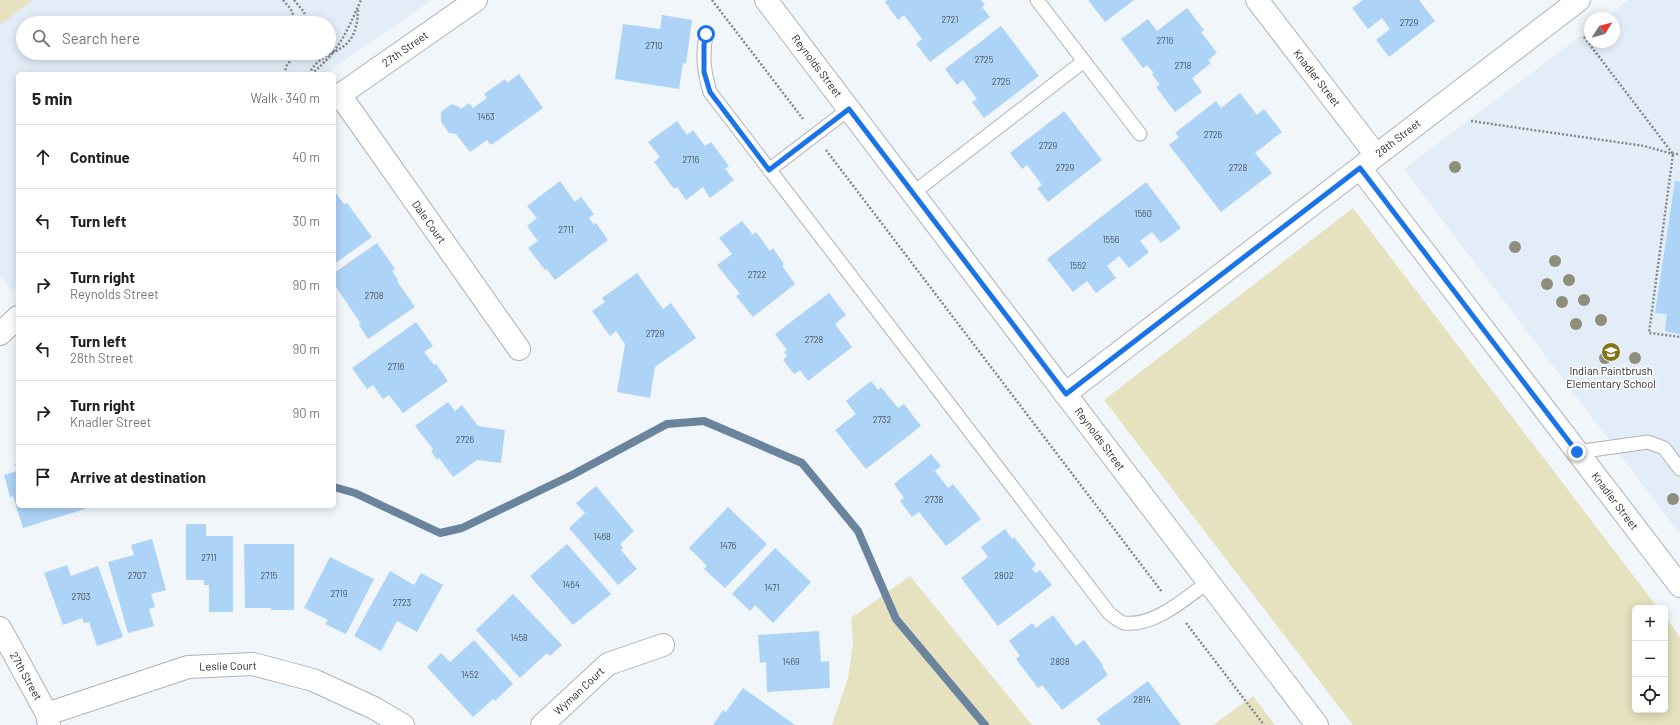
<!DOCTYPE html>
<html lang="en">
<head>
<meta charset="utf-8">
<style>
	:root { --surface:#fff; --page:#f2f2f2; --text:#222; --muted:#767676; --line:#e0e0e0 }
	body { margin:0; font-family:Barlow,sans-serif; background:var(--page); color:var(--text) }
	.controls { position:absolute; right:12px; bottom:12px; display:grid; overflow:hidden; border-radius:6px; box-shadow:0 2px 10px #0003 }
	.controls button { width:36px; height:36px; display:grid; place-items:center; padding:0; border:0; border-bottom:1px solid var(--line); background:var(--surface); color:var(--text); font:20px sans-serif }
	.compass { position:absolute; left:1584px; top:12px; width:36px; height:36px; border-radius:50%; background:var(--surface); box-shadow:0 2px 10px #0003; rotate:53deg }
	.stop { position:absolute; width:12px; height:12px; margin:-9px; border:3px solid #1a73e8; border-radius:50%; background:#fff }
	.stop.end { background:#1a73e8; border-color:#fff; box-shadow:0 1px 4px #0008 }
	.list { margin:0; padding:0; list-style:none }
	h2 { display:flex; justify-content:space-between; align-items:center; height:52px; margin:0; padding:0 16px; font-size:17px }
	h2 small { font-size:13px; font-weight:400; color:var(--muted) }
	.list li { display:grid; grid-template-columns:26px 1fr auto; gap:12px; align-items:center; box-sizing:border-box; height:64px; padding:0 16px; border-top:1px solid var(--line) }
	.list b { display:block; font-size:15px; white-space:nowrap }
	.list p { margin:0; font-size:13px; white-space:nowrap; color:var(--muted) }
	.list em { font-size:13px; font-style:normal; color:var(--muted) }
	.icon { flex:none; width:22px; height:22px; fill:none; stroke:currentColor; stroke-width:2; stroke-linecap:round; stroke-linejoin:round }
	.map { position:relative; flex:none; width:1680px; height:725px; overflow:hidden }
	.search { position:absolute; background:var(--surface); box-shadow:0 2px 10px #0003; left:16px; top:16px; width:320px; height:44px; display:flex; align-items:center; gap:10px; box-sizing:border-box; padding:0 14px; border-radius:22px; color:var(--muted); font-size:15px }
	.panel { position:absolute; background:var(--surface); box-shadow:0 2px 10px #0003; left:16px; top:72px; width:320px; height:436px; border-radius:6px }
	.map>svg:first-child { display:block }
	.built { fill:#e3edf8; fill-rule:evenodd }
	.green { fill:#e6e2bf }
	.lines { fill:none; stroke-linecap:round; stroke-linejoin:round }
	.stream { stroke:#6a849d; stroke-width:8 }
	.building { fill:#add3f7 }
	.service-casing { stroke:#aeb2b7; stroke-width:15 }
	.minor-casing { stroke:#aeb2b7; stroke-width:24 }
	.secondary-casing { stroke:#aeb2b7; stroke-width:24 }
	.path { stroke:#85888b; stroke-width:2.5; stroke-dasharray:2 2; stroke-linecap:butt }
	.service { stroke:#fff; stroke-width:13 }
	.minor { stroke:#fff; stroke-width:22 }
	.secondary { stroke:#fff; stroke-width:22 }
	.tree { fill:#8e8e7a }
	.route { stroke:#1a73e8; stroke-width:5 }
	.labels { text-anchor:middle; stroke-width:3; stroke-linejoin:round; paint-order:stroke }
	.number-label { font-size:9px; fill:#48535d }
	.street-label { font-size:11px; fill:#27282a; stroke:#fff }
	.poi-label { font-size:11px; fill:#27282a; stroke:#fff }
</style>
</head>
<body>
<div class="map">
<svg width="1680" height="725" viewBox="0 0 1680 725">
	<rect width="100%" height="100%" fill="#f1f6fa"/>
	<!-- built -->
	<path class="built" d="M0,0H432L325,74H18V285L11,290L0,275ZM23,23H329V53H23Z
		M1628,0H1680V534L1404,169L1590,29V42H1614V18H1604Z"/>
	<!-- green -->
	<path class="green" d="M0,0H33L0,25Z
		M1353,208L1658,608H1635V710H1665V617L1680,637V725H1353L1104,400Z
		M910,576L1032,725H832L848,678L853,643L851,618Z
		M1253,696L1275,725H1213Z"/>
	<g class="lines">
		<!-- stream -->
		<path class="stream" d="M334,487L355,493L440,533L462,528L572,475L667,424L704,421L802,463L858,531L896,619L985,725"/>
	</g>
	<!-- building -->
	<path class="building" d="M887,0H981L985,5L982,7L990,17L930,62L916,44L922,39L904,15L898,20L885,2Z
		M1088,0H1134L1105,22Z
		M1363,0H1419L1435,21L1389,57L1376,40L1390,29L1382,18L1368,29L1352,8Z
		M1187,8L1204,30L1201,32L1217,53L1208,60L1211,63L1192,78L1202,92L1175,112L1156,87L1160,85L1152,74L1154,73L1147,65L1143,68L1121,39L1148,19L1157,31Z
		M662,15L692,20L686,64L683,63L679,89L615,79L623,24L660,29Z
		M1001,26L1039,76L984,118L972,102L977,99L963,80L957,85L945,69Z
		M519,74L543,108L491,145L487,140L470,152L456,134L449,133L441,122V112L452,104L459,107L461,109L469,103L473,108L487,98L484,94L505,79L507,83Z
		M1240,93L1257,115L1264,109L1282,132L1255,153L1272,173L1221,212L1169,145L1179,137L1175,133L1216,101L1221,108Z
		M1064,111L1102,160L1048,202L1037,188L1042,185L1027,165L1022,169L1010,153Z
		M677,121L687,135L693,130L705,146L711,142L729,166L725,169L734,180L710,198L703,187L686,200L677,187L674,189L654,162L660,157L648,142Z
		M560,181L575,202L581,197L594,214L589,218L594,225L596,223L608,240L555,280L547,269L545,270L528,248L538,241L527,226L537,218L527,206Z
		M1675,181L1680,182V334L1665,331L1667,314L1655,313Z
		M1146,182L1181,228L1161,243L1152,232L1140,241L1149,252L1129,268L1119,256L1107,266L1116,278L1096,293L1087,281L1073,292L1047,259Z
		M335,192L344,204L347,203L372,237L334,264V193Z
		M742,221L753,235L756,232L770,251L773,248L784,264L782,266L795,284L753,317L736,296L740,294L717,265L732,254L719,238Z
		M377,243L395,269L392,271L398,280L397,281L415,307L368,339L359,325L361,324L334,284V273Z
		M637,273L663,309L671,303L696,338L655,367L650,398L617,392L625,344L616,331L610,336L592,311L605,302L602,298Z
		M829,293L846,315L835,324L852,347L808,381L800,370L794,374L783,360L787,356L784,352L787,350L775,334Z
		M416,322L433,346L424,352L434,365L436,364L448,381L403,413L389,395L383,399L373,385L367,389L352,368Z
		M871,381L878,390L881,387L898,408L904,404L921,426L866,469L835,430L856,414L846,401Z
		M448,402L455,411L462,405L478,426L505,430L501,463L477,460L453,477L439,458L437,460L431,451L433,449L415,426Z
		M931,454L941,466L935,471L948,488L953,484L981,519L946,546L919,512L912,517L900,501L904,498L894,484Z
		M18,463V506H84L85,509L23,528L13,496L10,497L4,475L17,471L15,464Z
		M596,486L634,531L620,544L623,548L621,550L637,569L618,585L569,528L585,513L576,503Z
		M728,507L767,544L725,588L704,569L707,566L689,548Z
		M186,524H206V536H233V612H209V585H204V580H186Z
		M1005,529L1012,539L1014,537L1036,565L1032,569L1036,573L1040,570L1052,585L998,626L961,578L988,557L981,547Z
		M152,539L166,590L151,594L155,607L149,609L154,626L128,633L108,562L134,555L131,545Z
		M244,544H294V610H271V608H245Z
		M567,544L611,594L573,625L530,576Z
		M775,548L811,582L773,623L755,605L750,611L732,594Z
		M330,557L374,579L346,634L325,624L328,620L304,608Z
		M67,565L71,576L98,566L123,637L97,646L89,622L84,623L82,618L63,625L44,573Z
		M390,571L414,585L421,573L443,585L417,632L397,621L381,651L354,636Z
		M513,594L562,645L550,656L547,653L520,678L476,630Z
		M1053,615L1076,646L1084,640L1103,665L1102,666L1108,675L1062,710L1042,685L1038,688L1016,659L1020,656L1009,641L1032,623L1036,628Z
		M819,631L821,662L829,661L830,688L767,692L766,662L760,663L758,635Z
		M474,640L513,684L495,701L493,699L473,717L427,667L441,653L450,662Z
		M1148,681L1181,725H1101L1096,719Z
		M743,688L795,725H713L723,710L726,712Z"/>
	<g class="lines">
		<defs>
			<path id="service" d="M1037,0L1140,134
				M706,35C702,56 704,72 710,92L1109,613C1113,616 1119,622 1124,623C1154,627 1186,598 1208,582
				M769,170L849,109
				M913,193L1084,61
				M1577,452L1648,442L1664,448L1680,469"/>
			<path id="minor" d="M1257,0L1376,155
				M340,95L519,349
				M334,99L476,0
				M1360,168L1680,586
				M0,334L18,317
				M1065,394L1579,0
				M0,628L47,714L49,725
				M47,714L188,667L253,664L313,680L374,708L403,725
				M542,725L608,664L663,645"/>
			<path id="secondary" d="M766,0L1317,725"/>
		</defs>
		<!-- service casing -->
		<use href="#service" class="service-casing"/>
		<!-- minor casing -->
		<use href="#minor" class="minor-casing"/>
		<!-- secondary casing -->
		<use href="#secondary" class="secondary-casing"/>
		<!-- path -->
		<path class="path" d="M283,0L290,8L297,23
			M294,0L304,12L307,23
			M712,0L803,119
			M1584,37L1673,154L1649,333L1680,337
			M284,74L287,65L296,53
			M309,74C324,43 357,61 358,9
			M311,74C339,52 347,31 361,0
			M1471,121L1644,146L1673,154H1680
			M826,150L1162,592
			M1186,623L1264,725"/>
		<!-- service -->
		<use href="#service" class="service"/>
		<!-- minor -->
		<use href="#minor" class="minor"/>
		<!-- secondary -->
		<use href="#secondary" class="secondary"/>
	</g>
	<!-- trees -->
	<g class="tree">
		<circle cx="1455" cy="167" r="6"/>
		<circle cx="1515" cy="247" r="6"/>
		<circle cx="1555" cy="261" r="6"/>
		<circle cx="1569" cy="280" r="6"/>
		<circle cx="1547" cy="284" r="6"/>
		<circle cx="1584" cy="300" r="6"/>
		<circle cx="1562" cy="302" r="6"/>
		<circle cx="1601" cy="320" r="6"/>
		<circle cx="1576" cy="324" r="6"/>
		<circle cx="1605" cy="358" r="6"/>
		<circle cx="1635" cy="358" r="6"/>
		<circle cx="1673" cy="499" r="6"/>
	</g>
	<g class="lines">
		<!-- route -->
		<path class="route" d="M706,34L704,45V72L710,92L769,170L849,109L1066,394L1360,168L1577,452"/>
	</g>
	<!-- icons -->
	<defs>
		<symbol id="school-disc" viewBox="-11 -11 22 22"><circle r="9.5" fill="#817518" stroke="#fff"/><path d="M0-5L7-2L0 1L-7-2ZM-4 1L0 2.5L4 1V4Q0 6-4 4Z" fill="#fff"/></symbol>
	</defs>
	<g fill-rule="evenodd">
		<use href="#school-disc" x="1600" y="341" width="22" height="22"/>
	</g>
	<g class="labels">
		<!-- number labels -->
		<g class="number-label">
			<text x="950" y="23">2721</text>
			<text x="1409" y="26">2729</text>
			<text x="1165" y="44">2716</text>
			<text x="654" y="49">2710</text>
			<text x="984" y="63">2725</text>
			<text x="1183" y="69">2718</text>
			<text x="1001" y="85">2725</text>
			<text x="486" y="120">1463</text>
			<text x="1213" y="138">2726</text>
			<text x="1048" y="149">2729</text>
			<text x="691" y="163">2716</text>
			<text x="1065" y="171">2729</text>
			<text x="1238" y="171">2728</text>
			<text x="1143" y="217">1560</text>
			<text x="566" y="233">2711</text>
			<text x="1111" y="243">1556</text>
			<text x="1078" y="269">1552</text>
			<text x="757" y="278">2722</text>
			<text x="374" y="299">2708</text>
			<text x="655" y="337">2729</text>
			<text x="814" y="343">2728</text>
			<text x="396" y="370">2716</text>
			<text x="882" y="423">2732</text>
			<text x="465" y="443">2726</text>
			<text x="934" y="503">2738</text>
			<text x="602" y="540">1468</text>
			<text x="728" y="549">1476</text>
			<text x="209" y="561">2711</text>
			<text x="137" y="579">2707</text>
			<text x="269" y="579">2715</text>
			<text x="1004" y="579">2802</text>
			<text x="571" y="588">1464</text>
			<text x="772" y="591">1471</text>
			<text x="339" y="597">2719</text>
			<text x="81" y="600">2703</text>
			<text x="402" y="606">2723</text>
			<text x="519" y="641">1458</text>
			<text x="791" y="665">1469</text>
			<text x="1060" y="665">2808</text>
			<text x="470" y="678">1452</text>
			<text x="1142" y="703">2814</text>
		</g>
		<!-- street labels -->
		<g class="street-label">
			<text transform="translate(405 49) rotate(-35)" y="4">27th Street</text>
			<text transform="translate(817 66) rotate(53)" y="4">Reynolds Street</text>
			<text transform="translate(1317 78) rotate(52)" y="4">Knadler Street</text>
			<text transform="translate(1398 138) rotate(-38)" y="4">28th Street</text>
			<text transform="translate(429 222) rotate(55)" y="4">Dale Court</text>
			<text transform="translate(1100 439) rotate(53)" y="4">Reynolds Street</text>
			<text transform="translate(1615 501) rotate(53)" y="4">Knadler Street</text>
			<text transform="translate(228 666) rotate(-1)" y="4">Leslie Court</text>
			<text transform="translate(26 676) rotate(61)" y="4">27th Street</text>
			<text transform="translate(579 691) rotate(-43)" y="4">Wyman Court</text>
		</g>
		<!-- poi labels -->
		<g class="poi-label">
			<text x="1611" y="375">Indian Paintbrush<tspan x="1611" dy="13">Elementary School</tspan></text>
		</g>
	</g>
</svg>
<div class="controls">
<button>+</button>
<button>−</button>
<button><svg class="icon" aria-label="locate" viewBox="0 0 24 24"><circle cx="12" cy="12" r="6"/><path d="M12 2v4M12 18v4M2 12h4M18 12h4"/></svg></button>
</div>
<svg class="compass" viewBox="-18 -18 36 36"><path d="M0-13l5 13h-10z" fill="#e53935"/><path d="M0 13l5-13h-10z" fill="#767676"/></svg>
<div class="stop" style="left:706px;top:34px"></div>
<div class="stop end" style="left:1577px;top:452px"></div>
<div class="search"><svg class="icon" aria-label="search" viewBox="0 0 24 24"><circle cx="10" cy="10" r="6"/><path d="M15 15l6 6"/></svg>Search here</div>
<section class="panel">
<h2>5 min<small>Walk · 340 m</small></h2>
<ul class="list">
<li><svg class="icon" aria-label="ahead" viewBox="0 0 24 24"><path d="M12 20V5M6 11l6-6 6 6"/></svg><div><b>Continue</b></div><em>40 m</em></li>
<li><svg class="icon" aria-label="left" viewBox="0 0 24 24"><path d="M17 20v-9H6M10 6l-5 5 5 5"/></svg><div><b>Turn left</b></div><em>30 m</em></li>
<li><svg class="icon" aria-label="right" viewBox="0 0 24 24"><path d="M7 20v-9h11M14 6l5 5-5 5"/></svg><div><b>Turn right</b><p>Reynolds Street</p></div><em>90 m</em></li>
<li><svg class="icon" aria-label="left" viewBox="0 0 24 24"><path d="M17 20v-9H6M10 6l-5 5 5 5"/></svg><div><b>Turn left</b><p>28th Street</p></div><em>90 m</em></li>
<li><svg class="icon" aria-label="right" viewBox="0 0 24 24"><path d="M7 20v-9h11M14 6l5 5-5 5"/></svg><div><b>Turn right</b><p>Knadler Street</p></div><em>90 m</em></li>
<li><svg class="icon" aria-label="arrive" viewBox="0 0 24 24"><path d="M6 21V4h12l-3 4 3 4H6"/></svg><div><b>Arrive at destination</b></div></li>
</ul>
</section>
</div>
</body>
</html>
